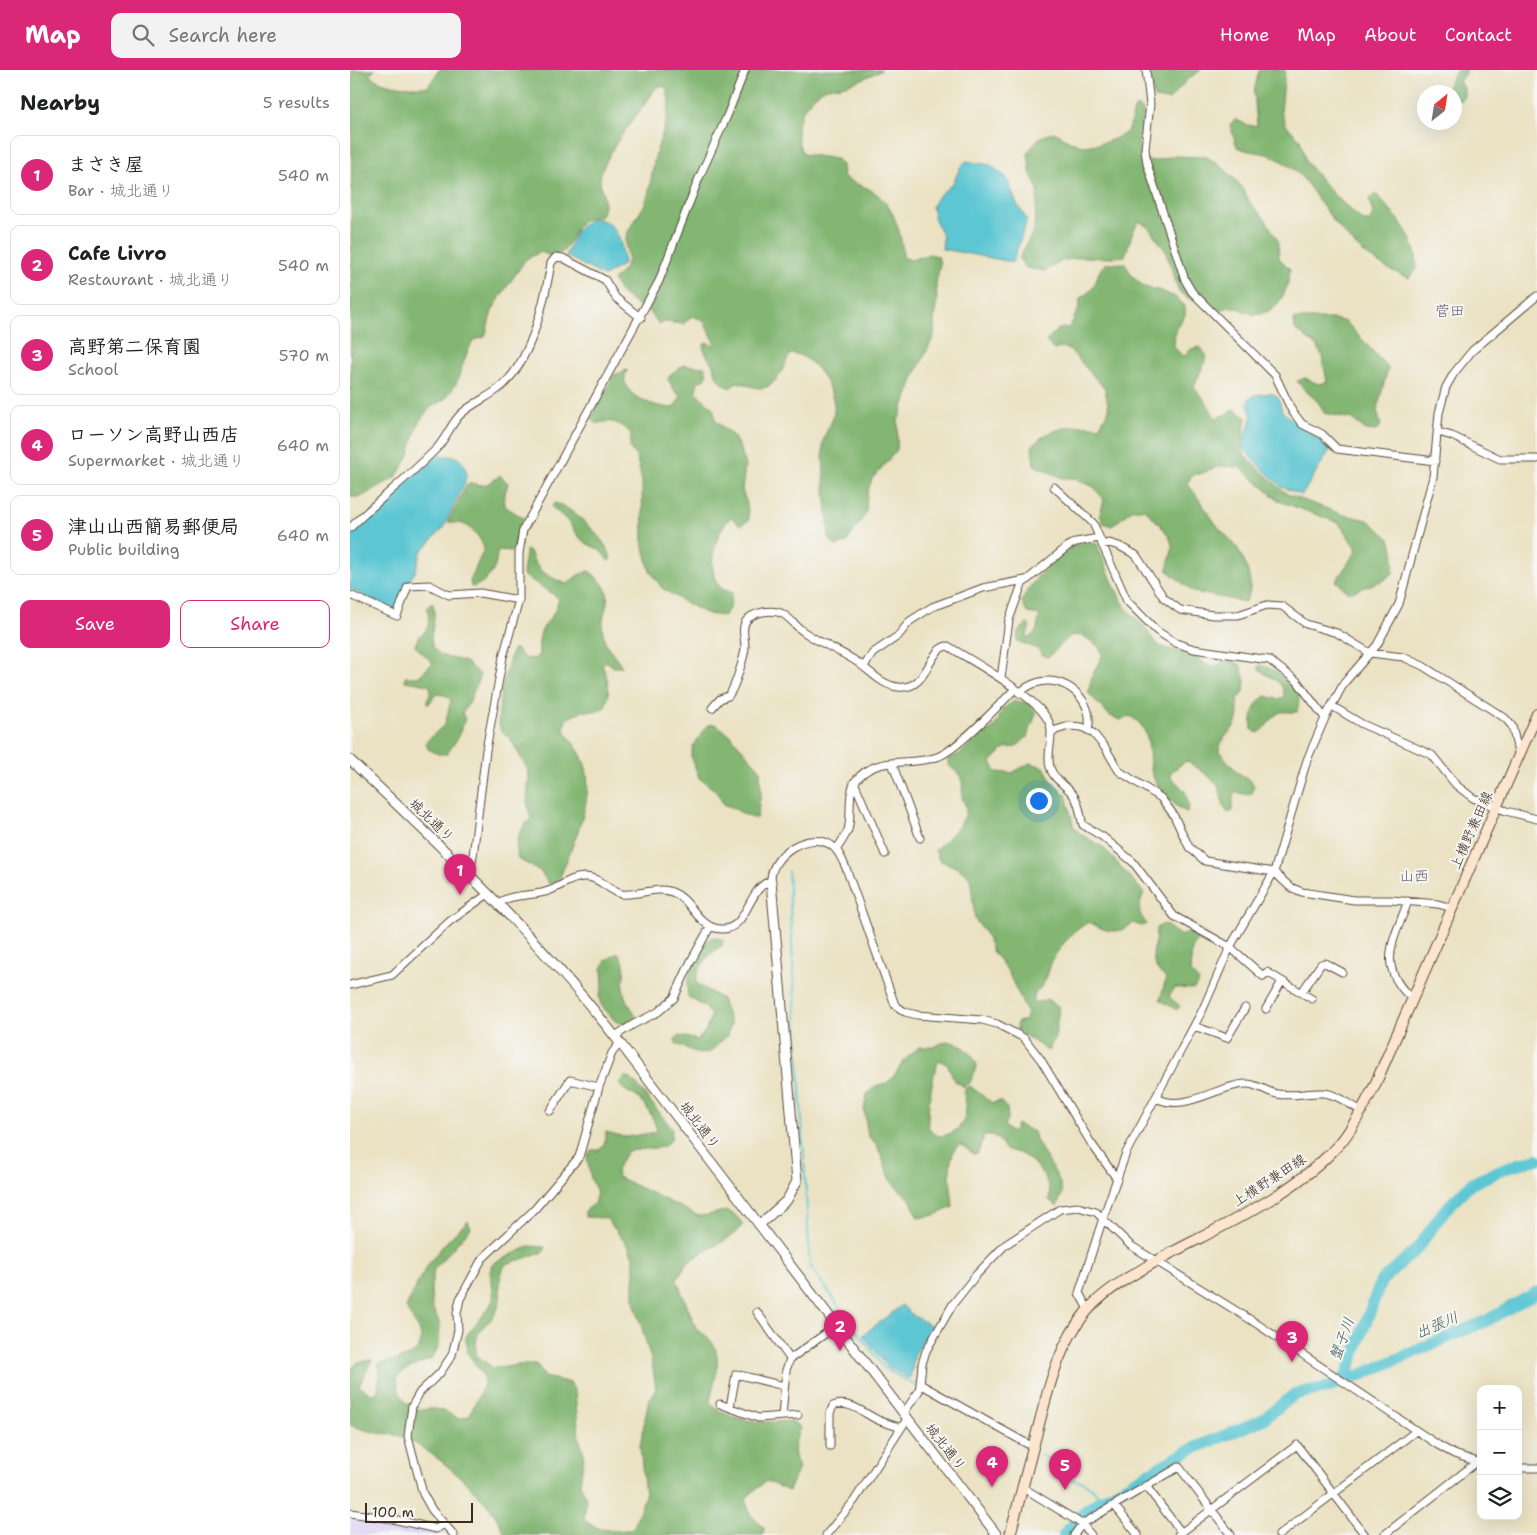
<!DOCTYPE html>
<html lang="en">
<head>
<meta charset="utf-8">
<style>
	:root { --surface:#fff; --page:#f2f2f2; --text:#202124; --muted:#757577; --line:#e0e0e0; --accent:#db2777 }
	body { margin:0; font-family:"Shantell Sans","Klee One",sans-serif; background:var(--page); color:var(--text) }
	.controls { position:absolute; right:15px; bottom:15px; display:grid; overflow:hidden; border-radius:10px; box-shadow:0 5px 20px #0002 }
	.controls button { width:45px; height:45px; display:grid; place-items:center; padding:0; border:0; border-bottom:1px solid var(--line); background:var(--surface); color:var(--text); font:25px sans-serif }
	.compass { position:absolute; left:1067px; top:15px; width:45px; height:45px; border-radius:50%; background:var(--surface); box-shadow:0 5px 20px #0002; rotate:30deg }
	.scale { position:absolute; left:15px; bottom:12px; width:108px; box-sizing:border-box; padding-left:5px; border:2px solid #3b2a1e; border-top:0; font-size:14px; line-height:18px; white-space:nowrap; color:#3b2a1e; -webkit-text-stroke:4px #f6f6f2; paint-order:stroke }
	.you { position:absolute; left:688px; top:730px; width:18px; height:18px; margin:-12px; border:4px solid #fff; border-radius:50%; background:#1a73e8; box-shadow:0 0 0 8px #1a73e833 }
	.badge { display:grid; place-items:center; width:32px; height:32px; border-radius:50%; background:var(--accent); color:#fff; font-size:16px; font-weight:700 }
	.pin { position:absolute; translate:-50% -41px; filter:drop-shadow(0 1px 2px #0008) }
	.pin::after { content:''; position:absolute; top:26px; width:18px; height:15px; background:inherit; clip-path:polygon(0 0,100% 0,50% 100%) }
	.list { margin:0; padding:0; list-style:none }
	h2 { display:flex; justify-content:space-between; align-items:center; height:65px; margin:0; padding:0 20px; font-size:21px }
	h2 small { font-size:16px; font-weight:400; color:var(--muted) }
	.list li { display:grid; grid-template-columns:32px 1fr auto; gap:15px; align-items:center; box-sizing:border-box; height:80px; margin:0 10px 10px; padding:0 10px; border:1px solid var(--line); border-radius:10px }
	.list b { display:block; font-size:19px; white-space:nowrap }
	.list p { margin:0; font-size:16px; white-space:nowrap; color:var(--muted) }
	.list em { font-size:16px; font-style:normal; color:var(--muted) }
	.actions { display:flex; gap:10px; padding:15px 20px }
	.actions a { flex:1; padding:11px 0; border:1px solid var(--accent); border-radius:10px; text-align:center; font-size:18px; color:var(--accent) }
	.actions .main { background:var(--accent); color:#fff }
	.icon { flex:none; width:28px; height:28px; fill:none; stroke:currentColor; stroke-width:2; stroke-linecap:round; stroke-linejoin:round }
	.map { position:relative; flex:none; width:1187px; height:1465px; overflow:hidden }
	header { display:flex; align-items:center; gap:30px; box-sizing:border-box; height:70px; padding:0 25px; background:var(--accent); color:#fff }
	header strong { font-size:24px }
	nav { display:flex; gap:28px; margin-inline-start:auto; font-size:18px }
	.search { width:350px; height:45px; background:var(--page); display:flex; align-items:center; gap:12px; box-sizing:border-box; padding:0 18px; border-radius:10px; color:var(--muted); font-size:19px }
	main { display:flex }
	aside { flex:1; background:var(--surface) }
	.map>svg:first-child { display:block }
	.built { fill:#ded5f5 }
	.forest { fill:#82b672; stroke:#5e7048 }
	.water { fill:#5bc6d3; stroke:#4b7878 }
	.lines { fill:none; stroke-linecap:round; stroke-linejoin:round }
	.stream { stroke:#5bc6d3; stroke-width:2 }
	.river { stroke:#5bc6d3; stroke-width:12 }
	.minor-casing { stroke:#554637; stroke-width:9 }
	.tertiary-casing { stroke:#554637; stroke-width:11 }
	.secondary-casing { stroke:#554637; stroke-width:12 }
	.minor { stroke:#fff; stroke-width:7 }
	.tertiary { stroke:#fff; stroke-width:9 }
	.secondary { stroke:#fce5cf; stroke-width:10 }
	.labels { text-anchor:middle; stroke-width:4; stroke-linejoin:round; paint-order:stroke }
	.street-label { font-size:14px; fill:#3b2a1e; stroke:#f6f6f2 }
	.neighbourhood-label { font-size:15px; fill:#6b5b6c; stroke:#f6f6f2 }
	.water-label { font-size:15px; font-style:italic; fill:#455954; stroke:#f6f6f2 }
</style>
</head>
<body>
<header>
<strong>Map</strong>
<div class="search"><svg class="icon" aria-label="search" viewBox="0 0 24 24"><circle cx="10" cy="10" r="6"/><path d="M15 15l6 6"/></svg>Search here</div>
<nav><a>Home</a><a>Map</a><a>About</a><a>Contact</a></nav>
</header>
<main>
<aside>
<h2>Nearby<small>5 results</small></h2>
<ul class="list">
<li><span class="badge">1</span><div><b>まさき屋</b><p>Bar · 城北通り</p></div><em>540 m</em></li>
<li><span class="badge">2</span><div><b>Cafe Livro</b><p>Restaurant · 城北通り</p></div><em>540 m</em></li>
<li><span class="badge">3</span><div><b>高野第二保育園</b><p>School</p></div><em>570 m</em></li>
<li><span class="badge">4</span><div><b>ローソン高野山西店</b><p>Supermarket · 城北通り</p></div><em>640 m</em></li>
<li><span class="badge">5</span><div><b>津山山西簡易郵便局</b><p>Public building</p></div><em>640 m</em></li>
</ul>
<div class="actions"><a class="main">Save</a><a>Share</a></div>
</aside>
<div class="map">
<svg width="1187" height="1465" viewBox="0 0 1187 1465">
	<rect width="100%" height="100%" fill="#f6f6f2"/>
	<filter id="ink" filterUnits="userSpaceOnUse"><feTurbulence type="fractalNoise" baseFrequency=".02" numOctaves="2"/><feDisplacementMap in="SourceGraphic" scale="10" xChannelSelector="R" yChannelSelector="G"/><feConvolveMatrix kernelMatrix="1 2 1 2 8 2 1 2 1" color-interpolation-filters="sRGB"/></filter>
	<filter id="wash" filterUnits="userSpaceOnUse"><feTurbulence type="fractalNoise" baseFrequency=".0096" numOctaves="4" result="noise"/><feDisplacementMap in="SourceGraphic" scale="20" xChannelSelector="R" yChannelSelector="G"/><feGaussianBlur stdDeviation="1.12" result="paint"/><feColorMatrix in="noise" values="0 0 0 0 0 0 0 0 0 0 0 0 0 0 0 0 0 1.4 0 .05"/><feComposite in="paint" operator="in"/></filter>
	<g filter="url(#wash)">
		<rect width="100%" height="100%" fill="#ebe2c3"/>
		<!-- built -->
		<path class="built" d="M0,1445L36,1450L91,1462L93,1465H0Z"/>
		<!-- forest -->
		<path class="forest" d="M2,0H25L19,5C36,18 58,17 78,17L89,0H532C519,6 505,13 491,16C486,17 480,16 476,18C451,32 440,59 453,84L487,89L492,95L493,106C501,113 508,114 517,118C542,129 552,162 553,187L561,190L579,184L588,186L590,194L586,213L587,230L584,248V266L564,307L548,351L547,380L522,409L517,424L516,443L496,473L486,476L479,468C477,437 473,406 473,375C473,363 483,354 484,342C487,322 462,281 440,284C434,295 427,319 410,318C403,318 394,313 387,312L380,318C361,307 370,307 361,292C358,287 355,283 353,277L356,272L362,275L365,272L353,250L342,246L333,254L316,252L309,254L299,241L285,234L270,222L263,210C291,187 269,183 278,162C282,153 289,145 294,136C302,118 301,101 306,83C312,62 325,37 315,16L306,17C292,42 270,62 258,88C255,93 250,104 250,110C251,126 259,130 250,147C224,147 227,162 215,179C213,183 206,185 202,187L191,182L176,189L154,221L142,241L135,267L124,270L118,280L106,314L96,328L80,338L69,351L58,387L46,407L11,427H0Z
			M799,0H851L838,9L819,30L804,28Z
			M909,0H935L931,42L936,55L950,69L956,92L983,124L1013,151H1020L1023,144L1019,129L1026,124C1046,148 1067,165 1067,199L1059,208C1018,192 1000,173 974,138C964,125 957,110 943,99C937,94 924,86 916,84C905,81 897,82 887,77L880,55L885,49L897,55L907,56L904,22Z
			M1107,0H1117L1109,12L1114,18V27L1107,34L1105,41L1104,22H1089L1096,18Z
			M786,36L793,40C794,57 784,72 791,87L803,91L824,86L857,87L877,101L892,117L900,133L916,150L928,171L929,188L940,199C939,219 928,246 903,244C896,243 889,237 881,237C877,237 873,240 870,240C862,239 856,232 851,226L842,230L829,222L815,180L799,158L789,151L783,161L775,186L754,188L731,187L712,191L695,201L676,198L669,189L684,160L688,120L680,102L678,82L689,68L704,62C712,66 720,72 729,75C739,78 775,69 779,58C782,51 782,43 786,36Z
			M775,193L782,206L794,217L811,221L825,227L835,236V245L825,260L824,277L834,287L841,279L850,277L857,286L844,317L857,333L865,348L877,344L884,339L896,347L892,374L894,384L903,394L937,424L994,445L1018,450L1040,469L1044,482L1043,503L1034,510L999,523L986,511L1007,480L989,453L929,431L890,397C882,397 872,395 864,398C855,401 854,405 844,404L837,413C848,427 856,440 866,454C873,464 884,471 889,481C897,495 906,518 895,532L843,522L818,501C817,492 822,486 822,478C823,464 803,449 795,439H783L762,456L753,453L750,444L754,430L744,417L723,408H712L684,395L682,376C698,358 726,353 749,357L759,340L755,319L721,281L713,277L704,280L696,271L708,259L720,257L729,238L730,228C752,216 742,207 755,194Z
			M944,249H984L996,252L1038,298L1027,340L1031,356L1026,361L1016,360L1002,349L974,343C970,329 956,324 947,311L955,308L968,314L977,312L972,285L966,276L945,259Z
			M334,295L355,297L357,305L354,310L348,311L346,321C354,333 366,334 365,350L384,367L390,379L395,396L392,420L397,434L399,450L390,455L381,447C365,461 354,502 371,518C374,520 379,521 382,523L380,537L374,546L357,544L334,532L312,518L300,501L293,474L292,412L287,388L280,378L281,363C268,352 262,349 246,354L241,349L264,305L277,300C265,325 304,337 323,338L331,327L324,320L318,309L321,304Z
			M150,405L158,413L153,431L156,437L174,448L163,481L148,480C146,485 147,491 145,496C143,505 130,516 121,517L120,511L134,479C133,470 120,455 110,453C105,452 103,454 98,452L116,416L121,413C134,417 140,414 150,405Z
			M204,433C221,435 259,472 261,489L258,491C249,475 242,479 231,469C226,464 223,458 219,453C214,447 208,442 202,437Z
			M741,473L747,474L765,518L776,538L793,555L802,568L810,576L848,588L857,595L867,596L874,590L890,594L895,611L894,623L887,630C893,664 873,658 869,681L887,702L900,710L904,716L902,723L898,725L886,722L883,726L882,741L878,743C872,735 872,726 868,716C864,709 844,695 836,691L821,702V707L835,721L839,736L837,742C820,735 801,712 800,694C798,673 800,658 780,646L770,650L760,646L738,623L742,606L753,584L747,575L732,565L720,566L699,587L692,585L688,579L667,571L668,562L677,554L680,556L677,565L679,568L686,562L690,545L677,543L672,532C676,515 709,483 725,475C729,473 736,473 741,473Z
			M176,480L181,483C185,501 201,508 217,514L228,505L239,501C275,528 246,537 254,567C256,579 268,587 272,597H264L256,591L252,595C259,611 261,621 255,637L247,641H233L216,649L214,659C219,668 226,676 231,685C251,723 221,775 209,811L199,814L190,801L168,789C164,771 168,760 181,749L177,732L179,702L160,668L151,661L148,652L151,620L162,581L165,578L174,588L185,589L189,584C186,551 204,555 209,528L173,505Z
			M82,532C90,548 74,570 86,581C95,590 105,587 115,592C120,595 125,601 130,605L119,633L112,643L115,649L107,669L97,684H88L78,679L76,672L95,654L101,630L95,625L86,624L78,635L77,630L81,621L79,615L55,611V607H68L83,593L65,576L68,567C80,560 80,551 77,538Z
			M909,595C927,598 938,612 950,624L947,642C942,643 936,641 931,642C921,645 917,659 908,663L902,660C901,645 903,635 915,626L928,629L934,627C935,611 920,608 909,600Z
			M665,631L679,633L686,644L677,667L666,677L655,678L641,692L646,702L662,703L680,693L694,697L701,710L716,725L724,758L732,765L753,777L794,823C788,836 787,843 797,854L791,856L783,853C767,866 755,861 739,852C726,858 710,876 703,889C696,904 699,911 685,923L683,932H690L697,929L709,937L705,968L698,981L667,960V952L677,950L676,940L657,900L642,881L637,866L625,849L620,807L608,798L589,790L585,780C595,770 618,753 616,737C615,733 612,730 612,726C613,707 613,707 598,695V688C616,684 612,680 624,671C640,660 647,659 652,639Z
			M365,654L381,666L410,699L411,723L407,748C396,749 385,736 374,735L366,721L349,708L341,686L343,676L358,655Z
			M814,854L831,866L841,860L856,865L864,873L859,876L847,870L842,879L840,902L849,911L844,919L824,918L819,927L830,936L827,940L810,930L816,909C795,889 806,884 806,858Z
			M363,867L373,870L372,876C360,882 344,900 347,914L372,929L381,954L377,966L360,982L350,984L326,974L325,969L330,966L348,970L356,960L361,946L355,937L338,927C335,908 344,877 363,867Z
			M268,883C280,896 271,908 274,923C276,933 283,938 286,948L273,954L265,951L251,935L249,927L253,915L252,899L256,890Z
			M597,971C613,974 620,980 627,995L620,1013L614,1017L604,1010L598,995L589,990C582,1004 577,1041 578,1057L588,1066C603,1066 616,1055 616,1039C617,1031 613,1027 615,1019L620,1016L642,1033L650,1031L657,1038L658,1049L654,1055L659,1061L664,1062L667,1054L683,1062C688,1079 713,1108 712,1124C711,1128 708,1132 707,1136L699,1130C704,1114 685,1091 671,1084C666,1081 660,1082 655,1079L649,1070L642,1065L634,1066L628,1083L623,1084L612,1075L607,1076C595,1093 602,1118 603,1137L585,1145L568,1148L560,1129L542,1113L527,1075L518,1066L514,1040L517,1024L525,1016C543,1014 544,1004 554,991C558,986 564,982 569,977H583Z
			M276,1006C288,1011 309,1045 322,1058L321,1070L313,1077L277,1081L266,1100L268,1107L349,1146C372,1145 376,1132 393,1154C375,1180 338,1178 327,1211L347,1260C379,1276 365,1304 360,1332C375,1353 419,1353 442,1351L451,1358C443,1375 442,1381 449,1398L439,1421L416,1411L396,1428L400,1444L414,1458L413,1465H155C146,1433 83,1379 52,1367C43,1363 31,1364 22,1362C14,1360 7,1357 0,1355V1301L8,1292L22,1290L9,1316L23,1325L28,1321L30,1299L28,1294C44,1289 77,1289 70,1262C67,1253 59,1247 56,1237C75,1196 84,1182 118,1151L121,1158L84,1199L81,1218L82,1237L90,1254L89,1276L81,1289L55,1300L47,1308C47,1321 53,1335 67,1339C72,1341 78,1338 83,1339C93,1340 101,1344 109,1349L119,1346L134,1314L133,1305L117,1282L116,1267C122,1256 138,1242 142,1232C147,1219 137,1208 142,1194L180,1176L195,1177L194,1182L156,1194C145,1211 154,1220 148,1238C140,1259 124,1251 126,1285L143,1298C158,1298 170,1293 186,1294L195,1307L221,1313L225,1323L229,1368L234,1384L230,1414L236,1426L234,1449C245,1461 271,1464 284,1457L295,1425L290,1376L298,1333L306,1319L302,1293L284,1231V1189L278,1176L256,1148L235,1147V1141L244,1134L247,1122L241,1109L237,1087L241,1080H249L254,1075L256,1062L276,1067L307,1062C306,1051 296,1035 288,1028C281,1022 273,1022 269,1013Z"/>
		<!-- water -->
		<path class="water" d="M616,91L640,95L656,107L667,134L677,150L663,192L592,179L593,167L584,147L582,136L588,126L603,113L611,96Z
			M240,149C267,147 272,172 274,194L254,206L216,186L226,161Z
			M920,323C934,326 927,336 934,343C948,357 966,365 981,378L952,425L932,417L903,390L895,380L894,370L902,347L898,334L899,329L906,325Z
			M87,385L107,387L114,394L117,404L114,414L94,457L71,482L65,502L53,521L46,541L0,519V463L17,446L48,421L80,388Z
			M552,1235L562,1245L582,1256L565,1283L560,1309L537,1296L513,1265Z"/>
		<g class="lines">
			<!-- stream -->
			<path class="stream" d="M438,801L460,1196L534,1298L567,1316
				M691,1385L703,1392L718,1409L733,1412L743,1419L751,1430"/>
			<!-- river -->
			<path class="river" d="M996,1307H1006L1138,1250L1187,1222
				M714,1465L734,1442L751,1430L842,1379L912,1350L945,1324L980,1317L996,1307L1031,1211L1067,1179L1094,1141L1121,1114L1158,1097L1187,1089"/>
		</g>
	</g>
	<g filter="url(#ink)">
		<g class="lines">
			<defs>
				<path id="minor" d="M796,0L800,34L795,79L797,94L835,210L842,222L925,305L942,341L952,354L972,364L987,379L1085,391
					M1088,362L1102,366L1150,389H1187
					M704,417L743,453L777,531L807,561L826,573L844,579L919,590L947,611L975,648
					M0,458C28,430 60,406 87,378C96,368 100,356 109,346C122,332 142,327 155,313C182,286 195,229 201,193L206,187L213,188L255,210L266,228L291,248
					M752,475L759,473L769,476L786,485L814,528L830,540L863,545H888L917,535L932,536L956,554L987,563L1020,583L1053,587L1073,596L1155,648L1162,656L1169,686
					M0,525L47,546L58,516L79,515L99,525L130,523L169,530
					M514,596L523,583L548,566L560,551L582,537L633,518L675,510
					M651,608L659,550L672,514L717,477L726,472L749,468
					M669,623C674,619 679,615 686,613C714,603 746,631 738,660
					M982,636L1012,654L1082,685L1106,715L1123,728L1156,741L1187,749
					M362,638L370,629L378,626C384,621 395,585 395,577C395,568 391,558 396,551C403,542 421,539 431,543C440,547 446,557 454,562C470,573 488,580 504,590C519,599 530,615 548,617C579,621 578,577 598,576C621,591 693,629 700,655C704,668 696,683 700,697C703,710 717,715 724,726C730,734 730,746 733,755L753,767L783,792L824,846L880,877L913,906L917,902L962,929
					M701,664L706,660L719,656L732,657L743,663L756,679L769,701L811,728L823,744L839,777L855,791L924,802L940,817L952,822L1004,830H1041L1088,834L1102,838
					M542,693L570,768
					M504,712L535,784
					M486,780C490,774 495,767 498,760C503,742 495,719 510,706C530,686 562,696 587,687C606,681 648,636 664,620
					M116,802L121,796L123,786L136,680L153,587L169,530V483L173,460L309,211L349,108L377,46L395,0
					M1058,831C1044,871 1025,895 1062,929
					M148,834C158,824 181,826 195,822C208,819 220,807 234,807C249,806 258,821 272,824C288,826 306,816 322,822C342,829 348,859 372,859C398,860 398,816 421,811C420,785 458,760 481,775C489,780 492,790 496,798L545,935L555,942L567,945L632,950L647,954L674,968L691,990L741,1073L767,1109
					M0,915L42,905L100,851L138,824
					M952,922L971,894L975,893L992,902
					M916,939L932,911
					M844,956L877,968L895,938
					M265,966L284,954L308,942L324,928L341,891L360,857
					M806,1028C835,1043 866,1016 895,1014C907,1013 916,1022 927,1024C943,1027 958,1022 974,1023C987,1024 1000,1035 1012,1041
					M200,1041L220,1010L249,1017
					M738,1239L729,1223L753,1148L776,1083L853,939L880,877L924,802L957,690L975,648L994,613L1027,575L1049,534L1083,407L1089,343L1096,317L1104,303L1122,281L1187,226
					M407,1242L440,1289L486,1256
					M370,1334L408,1348L448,1345
					M380,1337L386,1304L434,1316
					M553,1344L569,1321L570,1314
					M432,1346L436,1300L440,1289
					M480,1376V1343L483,1336C498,1329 515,1344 528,1350C535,1353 543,1355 551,1358
					M683,1377L570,1314L572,1294L576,1281L603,1234L626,1205L655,1175L710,1139L728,1137L746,1142L780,1175L901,1250L1088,1375L1104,1384L1131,1393
					M1168,1398H1187
					M796,1416L831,1462
					M672,1417L732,1454L741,1465
					M764,1435L788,1465
					M0,1443L43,1449L86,1459L94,1454
					M104,1465L82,1440L73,1424L58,1366L62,1336L70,1322L90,1303L102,1285L108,1260L107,1243L110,1229L132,1189L184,1140L229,1087L249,1017L262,983L270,973
					M476,1465L504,1431L557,1349
					M724,1465L732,1454L829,1397L881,1465
					M828,1465L947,1375L1015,1465
					M929,1465L1066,1361
					M1034,1465L1127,1392"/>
				<path id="tertiary" d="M0,690C95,780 190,869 270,973L647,1465
					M409,1155L437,1130L447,1111L421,811"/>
				<path id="secondary" d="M660,1465C669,1431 678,1397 687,1362C698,1320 708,1275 737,1241C756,1218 794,1198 821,1183C878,1153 948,1122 991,1072C1005,1055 1014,1036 1024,1017L1187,644"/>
			</defs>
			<!-- minor casing -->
			<use href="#minor" class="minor-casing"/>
			<!-- tertiary casing -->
			<use href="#tertiary" class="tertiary-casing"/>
			<!-- secondary casing -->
			<use href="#secondary" class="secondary-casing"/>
			<!-- minor -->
			<use href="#minor" class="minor"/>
			<!-- tertiary -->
			<use href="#tertiary" class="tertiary"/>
			<!-- secondary -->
			<use href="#secondary" class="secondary"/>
		</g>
	</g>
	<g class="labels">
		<!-- street labels -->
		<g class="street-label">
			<text transform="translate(82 750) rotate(44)" y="5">城北通り</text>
			<text transform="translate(1121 760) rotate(-66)" y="5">上横野兼田線</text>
			<text transform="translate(350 1055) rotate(53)" y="5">城北通り</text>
			<text transform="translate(919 1110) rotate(-33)" y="5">上横野兼田線</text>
			<text transform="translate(596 1377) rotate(52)" y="5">城北通り</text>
		</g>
		<!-- neighbourhood labels -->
		<g class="neighbourhood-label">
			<text x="1100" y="246">菅田</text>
			<text x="1064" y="811">山西</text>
		</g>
		<!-- water labels -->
		<g class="water-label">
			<text transform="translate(1087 1255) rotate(-23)" y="5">出張川</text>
			<text transform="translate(992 1269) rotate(-70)" y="5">蟹子川</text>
		</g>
	</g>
</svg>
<div class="controls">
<button>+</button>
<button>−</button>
<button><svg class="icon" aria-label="layers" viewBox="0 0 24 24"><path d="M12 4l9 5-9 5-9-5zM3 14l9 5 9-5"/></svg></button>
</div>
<svg class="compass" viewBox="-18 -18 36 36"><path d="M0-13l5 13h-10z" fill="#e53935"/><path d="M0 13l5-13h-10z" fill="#757577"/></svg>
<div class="scale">100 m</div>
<div class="you"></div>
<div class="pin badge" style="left:110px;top:825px">1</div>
<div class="pin badge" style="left:490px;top:1281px">2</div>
<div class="pin badge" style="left:942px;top:1292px">3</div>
<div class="pin badge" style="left:642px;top:1417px">4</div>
<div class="pin badge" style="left:715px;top:1420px">5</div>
</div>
</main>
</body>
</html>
